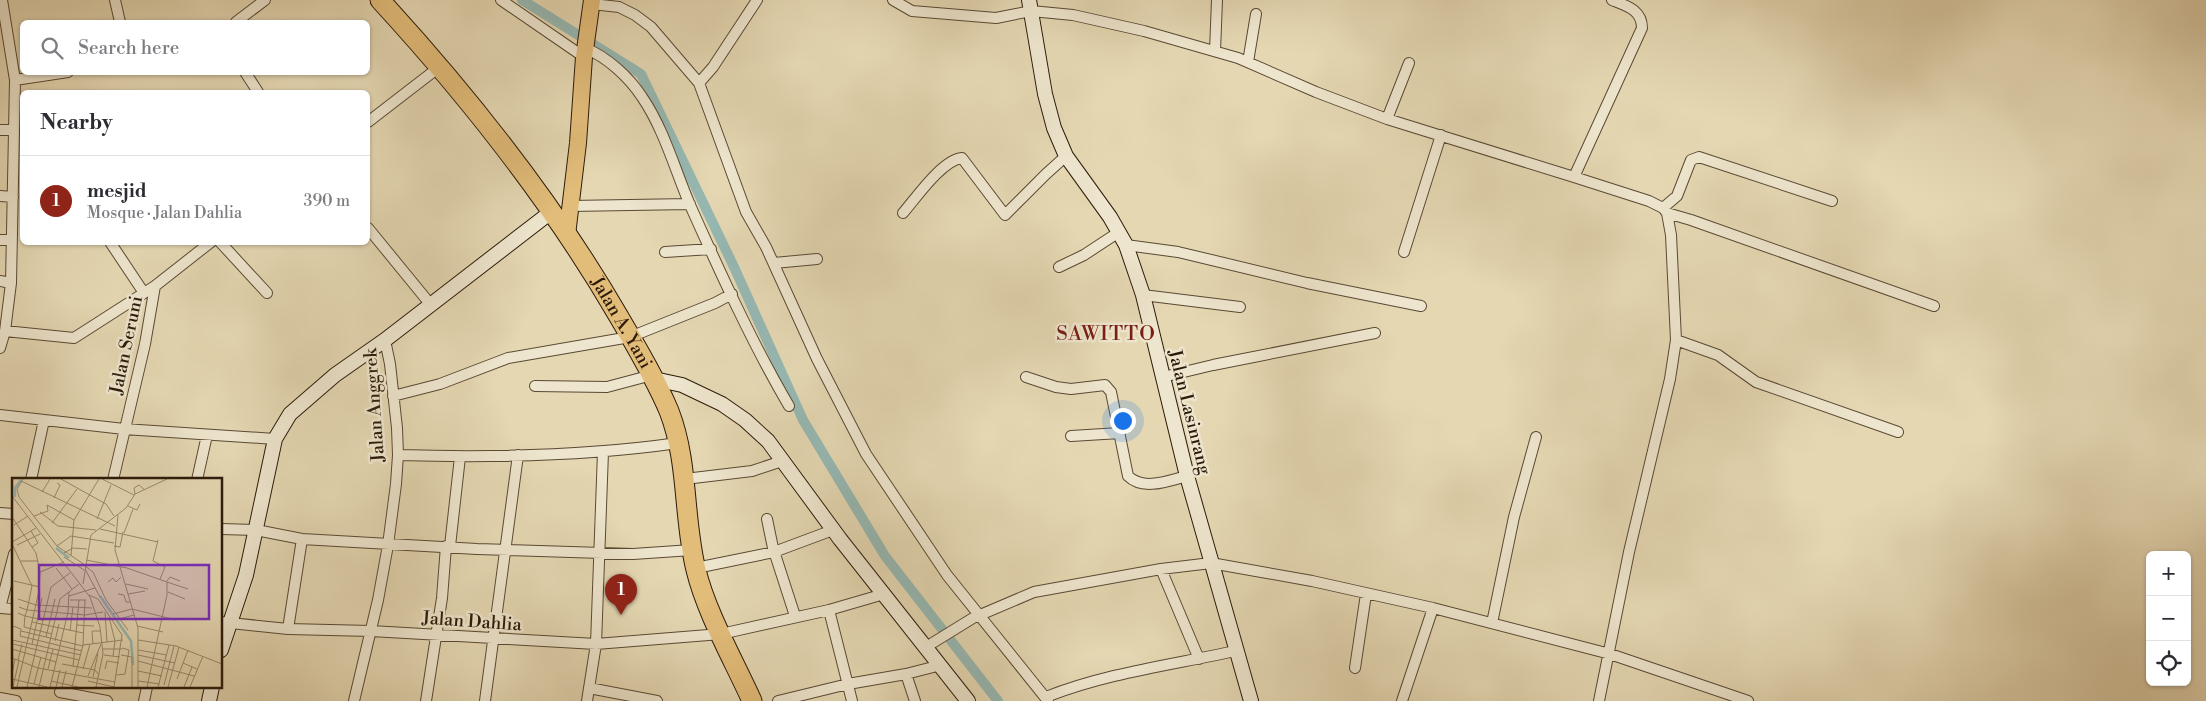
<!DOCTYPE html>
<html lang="en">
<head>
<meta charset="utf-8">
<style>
	:root { --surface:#fff; --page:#f2f2f3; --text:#2b2b33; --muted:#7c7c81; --line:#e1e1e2; --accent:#8f2418 }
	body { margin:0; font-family:"Libre Bodoni",serif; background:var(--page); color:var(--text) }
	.controls { position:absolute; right:15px; bottom:15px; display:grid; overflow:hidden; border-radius:8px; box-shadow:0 1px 4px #0004 }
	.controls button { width:45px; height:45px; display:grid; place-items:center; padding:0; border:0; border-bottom:1px solid var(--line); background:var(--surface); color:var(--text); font:25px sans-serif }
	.you { position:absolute; left:1122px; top:420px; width:18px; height:18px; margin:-12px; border:4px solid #fff; border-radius:50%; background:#1a73e8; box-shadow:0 0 0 8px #1a73e833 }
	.badge { display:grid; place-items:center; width:32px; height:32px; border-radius:50%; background:var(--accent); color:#fff; font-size:16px; font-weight:700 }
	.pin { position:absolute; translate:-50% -41px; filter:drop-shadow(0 1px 2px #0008) }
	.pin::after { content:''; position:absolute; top:26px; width:18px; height:15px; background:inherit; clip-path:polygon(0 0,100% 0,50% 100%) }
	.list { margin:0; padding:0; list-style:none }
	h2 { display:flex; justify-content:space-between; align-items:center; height:65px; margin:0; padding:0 20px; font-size:21px }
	h2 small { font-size:16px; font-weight:400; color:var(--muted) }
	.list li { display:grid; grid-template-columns:32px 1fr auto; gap:15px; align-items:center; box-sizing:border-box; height:90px; padding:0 20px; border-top:1px solid var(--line) }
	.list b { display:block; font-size:19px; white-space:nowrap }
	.list p { margin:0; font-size:16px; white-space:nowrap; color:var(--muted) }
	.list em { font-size:16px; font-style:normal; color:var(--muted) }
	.icon { flex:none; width:28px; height:28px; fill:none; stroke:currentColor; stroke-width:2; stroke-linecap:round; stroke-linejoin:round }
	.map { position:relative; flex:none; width:2206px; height:701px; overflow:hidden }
	.search { position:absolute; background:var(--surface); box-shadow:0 1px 4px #0004; left:20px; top:20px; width:350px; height:55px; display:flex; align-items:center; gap:12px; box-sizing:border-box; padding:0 18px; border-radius:8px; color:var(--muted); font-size:19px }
	.panel { position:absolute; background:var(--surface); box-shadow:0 1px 4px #0004; left:20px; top:90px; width:350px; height:155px; border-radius:8px }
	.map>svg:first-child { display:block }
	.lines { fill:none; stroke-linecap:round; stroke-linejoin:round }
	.canal { stroke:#96b8b2; stroke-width:10 }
	.street-casing { stroke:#5a4934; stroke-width:12 }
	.secondary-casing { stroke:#2c1a0a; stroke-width:16 }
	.primary-casing { stroke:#2c1a0a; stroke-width:18 }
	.highway-casing { stroke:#2c1a0a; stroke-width:21 }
	.street { stroke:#ede5cd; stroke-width:10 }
	.secondary { stroke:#ede5cd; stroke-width:14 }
	.primary { stroke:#e2bc79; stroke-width:16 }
	.highway { stroke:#e2bc79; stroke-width:19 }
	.labels { text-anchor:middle; stroke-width:5; stroke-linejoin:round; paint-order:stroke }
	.street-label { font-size:18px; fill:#2c1a0a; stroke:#ede5cd }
	.quarter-label { font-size:20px; letter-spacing:1px; fill:#7a1f14; stroke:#ede5cd }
	.inset-river { fill:none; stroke:#96b8b2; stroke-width:2.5 }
	.inset-road { fill:none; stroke:#9a8b6f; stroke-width:1 }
	.view { fill:#7b2cbf; fill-opacity:0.15; stroke:#7b2cbf; stroke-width:2.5 }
	.inset-edge { fill:none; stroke:#2c1a0a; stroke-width:2.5 }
</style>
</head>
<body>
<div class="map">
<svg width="2206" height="701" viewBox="0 0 2206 701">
	<rect width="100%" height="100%" fill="#e4d7b2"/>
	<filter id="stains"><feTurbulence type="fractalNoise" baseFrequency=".004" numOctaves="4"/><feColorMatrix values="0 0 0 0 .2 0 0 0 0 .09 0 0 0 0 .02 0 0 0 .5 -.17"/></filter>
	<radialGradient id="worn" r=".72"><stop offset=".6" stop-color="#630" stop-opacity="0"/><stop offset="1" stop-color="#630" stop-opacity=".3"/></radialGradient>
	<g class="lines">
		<!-- canal -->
		<path class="canal" d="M522,0L641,74L734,267L803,420L885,556L998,701"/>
		<defs>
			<path id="street" d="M115,0L120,22
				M501,0L584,57
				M893,0L912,11L996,18L1031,11L1073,15L1144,31L1238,58L1316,92L1387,119L1574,177L1649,201L1663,208L1667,213L1671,235L1676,340L1670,379L1629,552L1599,701
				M592,4L619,7L635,15L651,27L699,83L746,212L766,247L817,359L866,454L947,575L1048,701
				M236,22L265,0
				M585,48C607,57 629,77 642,97C664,129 675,170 690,205C720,272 752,343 789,406
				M1215,51L1217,0
				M1248,62L1256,14
				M245,72L258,92
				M15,80L68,72
				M699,83L713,67L757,0
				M1387,119L1409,63
				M368,122L438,68
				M0,130H13
				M1574,177L1642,28C1642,10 1627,6 1612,0
				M0,196L13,197
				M570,206L690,204
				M1663,208L1677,196L1691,160L1699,157L1832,201
				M903,213C916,198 942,160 962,158L1005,215L1046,174L1066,156
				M1667,213L1691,220L1934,306
				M368,228L431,305
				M0,240H12
				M110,242L144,293
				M220,242L267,293
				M1126,245L1178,252L1307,283L1421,306
				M665,252L711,249
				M1404,252L1441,135
				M774,263L817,259
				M1059,267L1084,255L1119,232
				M0,281L11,283
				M1143,295L1240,307
				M5,331L74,338L155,286
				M1676,340L1718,355L1756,382L1898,432
				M0,348L5,331L11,283L15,80L2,0
				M1026,377L1056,387L1071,389L1105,385L1111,392L1128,476C1143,491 1168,481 1187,476
				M1163,377L1213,365L1375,333
				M535,386L607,387L652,375
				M393,396L440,384L508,358L630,337L715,303L732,294
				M0,415L124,429L275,439
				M1071,436L1120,433
				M398,455C492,458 586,456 678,443
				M685,479L752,471L782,461
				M31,480L44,420
				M113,480L145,344L155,286L211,242
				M197,480L207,435
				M0,513L14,514
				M767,519L773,548L795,616
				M221,529L256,530L302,539L477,549L633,554L692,550
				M450,546L460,457
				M696,568L774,552L833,530
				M1161,569L1199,659
				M0,608L14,554
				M0,608L14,609
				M221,622L288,629L371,631L596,644L721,634L829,610
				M1492,623L1514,517L1536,437
				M288,629L302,539
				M926,647L973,618L1034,592L1161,569L1211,563L1312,581L1433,608L1610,654L1748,701
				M1355,668L1366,594
				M906,674L915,701
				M589,688L657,701
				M60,692L107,701
				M1046,697C1107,673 1171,665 1235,651
				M0,698L16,701
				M144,701L147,687
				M354,701L378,600L388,545L396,484L398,455L397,428L390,364L385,340
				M426,701L442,598L446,546
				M485,701L518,455
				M587,701L596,644L603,452
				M778,701L848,684L906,674L941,665
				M852,701L829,610L884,594
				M1402,701L1433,608"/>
			<path id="secondary" d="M1029,0L1045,94L1054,128L1066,156L1110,217L1126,245L1143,295L1187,476L1251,701
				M654,379L682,385L722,404L745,420L768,441L840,539L968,701
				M221,650L246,575L275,439L290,414L335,375L385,340L551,212
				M209,701L212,687"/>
			<path id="primary" d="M567,235L578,143L584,57L592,0"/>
			<g id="highway">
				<path id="s1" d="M380,0C469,97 553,203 619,317C637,348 655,378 669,411C689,462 683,518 696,570C706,612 734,661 752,701"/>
			</g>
		</defs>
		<!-- street casing -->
		<use href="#street" class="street-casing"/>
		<!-- secondary casing -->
		<use href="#secondary" class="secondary-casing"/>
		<!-- primary casing -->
		<use href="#primary" class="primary-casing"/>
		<!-- highway casing -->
		<use href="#highway" class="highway-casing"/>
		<!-- street -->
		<use href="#street" class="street"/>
		<!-- secondary -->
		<use href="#secondary" class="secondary"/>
		<!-- primary -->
		<use href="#primary" class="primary"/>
		<!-- highway -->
		<use href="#highway" class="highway"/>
	</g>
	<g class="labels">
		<!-- street labels -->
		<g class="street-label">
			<text dy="6" stroke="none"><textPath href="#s1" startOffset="404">Jalan A. Yani</textPath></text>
			<text transform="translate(126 345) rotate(-78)" y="6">Jalan Seruni</text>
			<text transform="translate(374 405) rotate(-94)" y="6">Jalan Anggrek</text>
			<text transform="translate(1190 412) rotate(76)" y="6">Jalan Lasinrang</text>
			<text transform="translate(472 621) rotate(4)" y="6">Jalan Dahlia</text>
		</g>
		<!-- quarter labels -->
		<g class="quarter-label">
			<text x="1106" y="340">SAWITTO</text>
		</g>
	</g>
	<!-- overview -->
	<g transform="translate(12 478)">
		<rect width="210" height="210" fill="#e4d7b2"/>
		<path class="inset-river" d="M3,19V10L9,2M44,70L57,80M88,118L119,163L121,187"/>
		<path class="inset-road" d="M11,1L5,11L7,19L45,68L73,87M49,1L94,26L102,38M90,1L122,17M9,3L103,48M30,14L38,1M123,16L122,10L127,7L133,12M0,18L78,119L88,149L91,176L84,209M42,20L48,7L45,5M116,28L125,32L128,26M28,34L46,48L84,52M106,37L103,72L126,150V209M22,38L36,33L35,27L62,42L59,78M0,39L24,75L28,94L27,113L5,209M85,41L99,7M62,42L87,1M40,45L65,11M2,47L16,38M88,51L146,64M19,53L26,65L20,69M112,55L121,31M146,62L141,83L153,89L148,101M0,64L24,50M0,66L20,108L15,132L7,129M5,67L28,56M45,68L59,58L102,65M102,68L108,69L111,54M52,75L61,70L75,71M52,79L72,92M74,82L115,90L155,104V117L135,209M9,83H26M73,88L81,94L94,122L116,152M44,90L60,111M73,91L88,119M28,94L52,84M2,103L28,109M155,103L158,99L168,103M96,104L101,100L104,104L109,99M155,104L176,111M71,106L79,57L114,30L123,16L155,1M114,106L136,111M156,114L173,121M106,116L112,117L114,124H118M116,116L133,113M77,117L86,121L110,157L102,209M57,118L83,110M6,121L24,127L80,130M58,122H74M93,134L95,164M6,135L13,138L12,149L40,156M101,136L120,131L164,142M97,139L103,163L101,178M107,141L122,137M31,142L13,138L15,132L73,137L91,134M20,144L71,155M64,147L82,148M1,148L9,151L8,158L70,173M125,148L151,154M9,153L71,168M58,153L61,129M34,159L43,121M0,162L69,177M126,162L164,168L210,186M43,163L47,146M1,166L67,182M20,166L30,120M81,166L80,153H88M71,167L73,122M0,171L44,184M91,171H110M126,172L155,177M92,177L108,179M109,177L120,179V209M126,177L163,185M0,180L26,190L103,204M6,182L10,166M126,183L182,198M171,185L185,191M50,186L83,192L87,197M61,189L67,122M36,191L41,171M71,191L78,166M93,191L95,183L107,185M126,193L150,198M0,196L3,181M104,197L113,196L117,172L110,170M76,198L89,166M81,199L86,175M0,201L35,209M165,201L176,172M39,203L66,209M76,203L102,209M126,203L148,206M22,206L29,179M152,207L162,168M1,209L7,182M15,209L39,109L58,95M27,209L48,121L67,106M38,209L56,134L57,114M44,209L48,192M50,209L54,193M60,209L71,167L111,162M146,209L157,167M156,209L167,169M172,209L180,189M178,209L191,178"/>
		<path class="view" d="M27,87H197V141H27Z"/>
		<rect width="210" height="210" class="inset-edge"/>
	</g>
	<rect width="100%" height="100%" filter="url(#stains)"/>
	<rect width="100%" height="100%" fill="url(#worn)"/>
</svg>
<div class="controls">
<button>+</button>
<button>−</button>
<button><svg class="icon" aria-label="locate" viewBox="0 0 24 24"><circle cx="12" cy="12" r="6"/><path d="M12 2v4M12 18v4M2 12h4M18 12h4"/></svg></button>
</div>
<div class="you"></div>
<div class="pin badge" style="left:621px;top:615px">1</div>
<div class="search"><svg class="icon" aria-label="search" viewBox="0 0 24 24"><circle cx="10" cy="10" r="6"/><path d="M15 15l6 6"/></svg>Search here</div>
<section class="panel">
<h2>Nearby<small></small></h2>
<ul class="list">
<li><span class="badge">1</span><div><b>mesjid</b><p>Mosque · Jalan Dahlia</p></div><em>390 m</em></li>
</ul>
</section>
</div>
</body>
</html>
